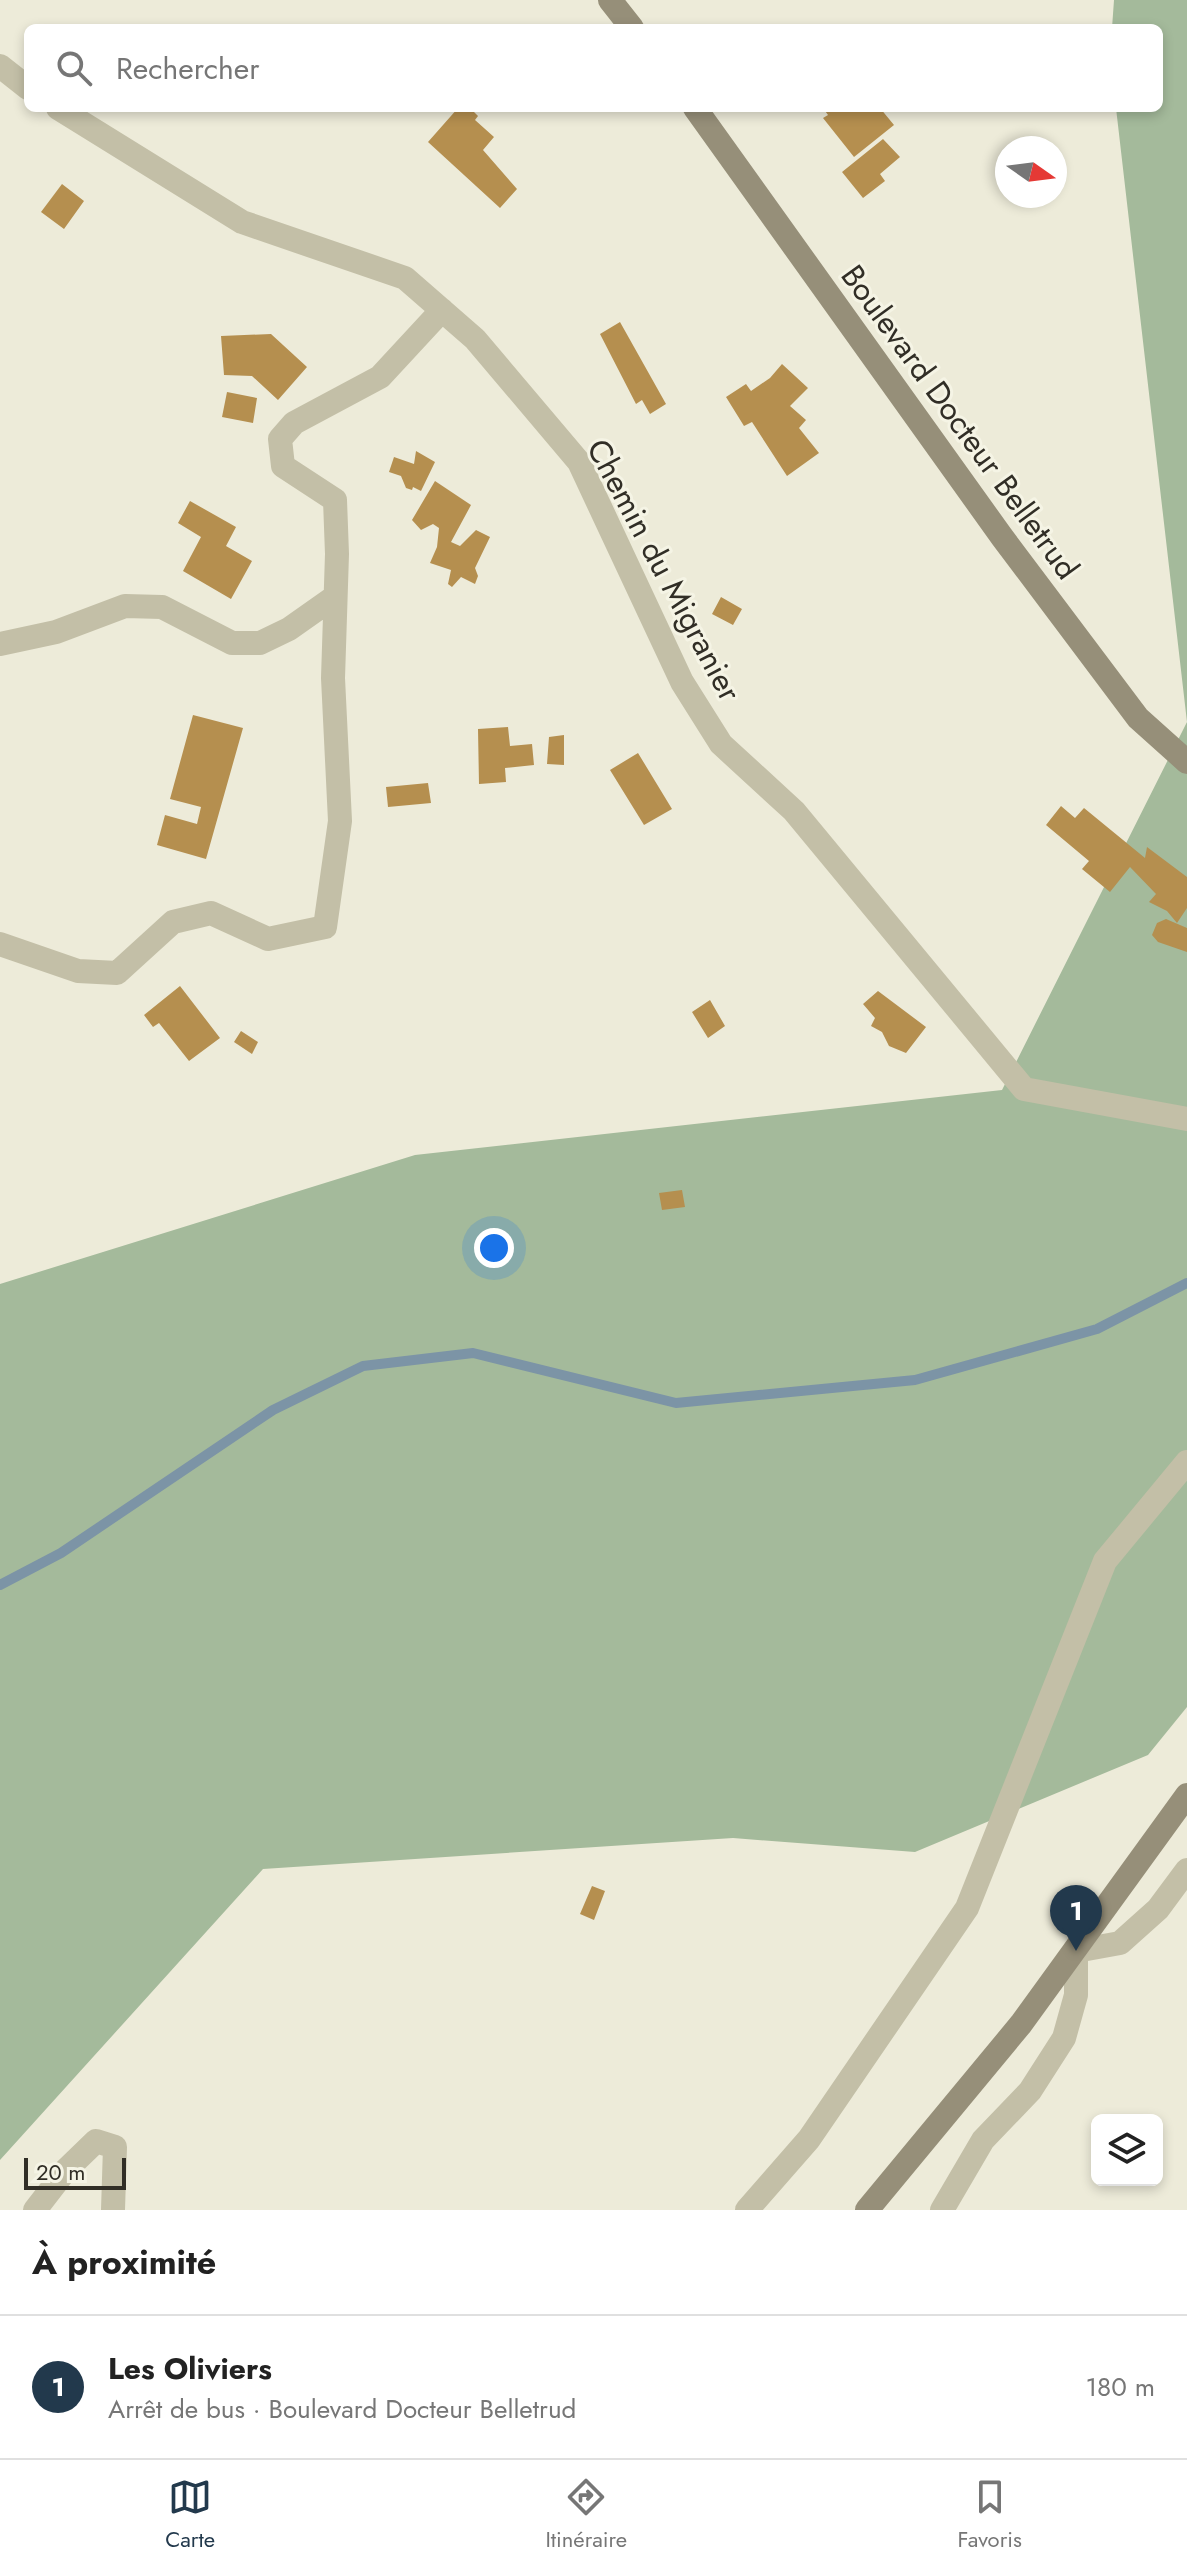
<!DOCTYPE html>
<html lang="fr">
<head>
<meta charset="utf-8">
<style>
	:root { --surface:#fff; --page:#f2f2f2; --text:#222; --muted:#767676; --line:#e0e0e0; --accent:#22394c }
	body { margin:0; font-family:Jost,sans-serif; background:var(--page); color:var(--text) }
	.controls { position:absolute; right:24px; bottom:24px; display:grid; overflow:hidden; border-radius:12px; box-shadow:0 4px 12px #0003 }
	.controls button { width:72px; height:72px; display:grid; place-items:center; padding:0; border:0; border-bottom:2px solid var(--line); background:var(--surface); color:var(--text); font:40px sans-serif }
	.compass { position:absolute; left:995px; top:136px; width:72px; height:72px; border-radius:50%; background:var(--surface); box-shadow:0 4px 12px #0003; rotate:104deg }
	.scale { position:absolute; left:24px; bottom:20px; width:102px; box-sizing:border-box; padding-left:8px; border:4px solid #312e26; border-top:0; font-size:22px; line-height:28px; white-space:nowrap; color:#312e26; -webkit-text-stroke:6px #f5f4e5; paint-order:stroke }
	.you { position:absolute; left:494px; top:1248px; width:28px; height:28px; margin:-20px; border:6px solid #fff; border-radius:50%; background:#1a73e8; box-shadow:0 0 0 12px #1a73e833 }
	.badge { display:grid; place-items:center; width:52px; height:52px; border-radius:50%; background:var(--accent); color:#fff; font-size:26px; font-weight:700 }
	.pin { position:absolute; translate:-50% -66px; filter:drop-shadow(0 2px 4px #0008) }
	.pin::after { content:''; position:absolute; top:42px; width:28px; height:24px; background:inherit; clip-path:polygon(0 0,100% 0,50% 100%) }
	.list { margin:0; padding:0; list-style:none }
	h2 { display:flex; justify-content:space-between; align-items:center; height:104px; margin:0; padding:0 32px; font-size:34px }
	h2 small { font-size:26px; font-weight:400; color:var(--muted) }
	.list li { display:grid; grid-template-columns:52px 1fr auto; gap:24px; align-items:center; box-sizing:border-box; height:144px; padding:0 32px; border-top:2px solid var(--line) }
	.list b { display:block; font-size:30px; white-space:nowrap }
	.list p { margin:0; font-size:26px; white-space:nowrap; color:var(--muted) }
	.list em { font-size:26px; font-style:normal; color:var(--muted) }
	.icon { flex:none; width:44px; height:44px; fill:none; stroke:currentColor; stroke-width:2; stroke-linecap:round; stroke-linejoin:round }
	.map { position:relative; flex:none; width:1187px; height:2210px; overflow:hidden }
	.search { position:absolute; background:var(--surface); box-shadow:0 4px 12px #0003; left:24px; right:24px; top:24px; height:88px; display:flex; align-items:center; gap:20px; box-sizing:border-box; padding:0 28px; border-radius:12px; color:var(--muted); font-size:30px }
	.sheet { height:248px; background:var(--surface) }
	nav { display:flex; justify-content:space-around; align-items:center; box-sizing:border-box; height:112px; border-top:2px solid var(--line); background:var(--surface); font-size:22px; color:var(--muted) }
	nav a { display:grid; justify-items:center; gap:4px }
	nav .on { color:var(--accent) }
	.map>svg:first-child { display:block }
	.green { fill:#a4ba9b }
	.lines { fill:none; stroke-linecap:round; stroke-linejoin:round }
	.stream { stroke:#7c94a6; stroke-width:10 }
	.building { fill:#b58f4f }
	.street { stroke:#c3bfa7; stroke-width:24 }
	.secondary { stroke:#968f79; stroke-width:24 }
	.labels { text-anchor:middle; stroke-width:6; stroke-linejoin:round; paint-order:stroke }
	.street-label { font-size:32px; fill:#312e26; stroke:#f5f4e5 }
</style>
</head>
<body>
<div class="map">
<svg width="1187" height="2210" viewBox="0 0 1187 2210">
	<rect width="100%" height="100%" fill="#edebd9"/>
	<!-- green -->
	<path class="green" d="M1114,0H1187V1707L1148,1755L915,1852L733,1838L263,1869L0,2160V1284L415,1155L1002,1090L1187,722L1116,108H1159V28H1112Z"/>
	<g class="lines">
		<!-- stream -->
		<path class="stream" d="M0,1585L61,1553L273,1410L363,1366L473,1353L676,1403L915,1380L1097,1329L1187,1283"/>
	</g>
	<!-- building -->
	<path class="building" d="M458,108H470L478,116L475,120L494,137L483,150L517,189L500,208L428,142Z
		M823,108H880L894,125L854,157L823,118L828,115Z
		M883,139L900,157L880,174L885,181L863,198L842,172Z
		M62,184L84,201L64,229L41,212Z
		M620,322L666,404L650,414L642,400L636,404L600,334Z
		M271,334L307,367L278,400L252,376L224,375L221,336Z
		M782,364L808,388L790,406L806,420L799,428L819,453L787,476L752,422L744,426L726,397L746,384L751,391L770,378Z
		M227,392L257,398L253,423L222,417Z
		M416,451L435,462L421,491L413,487L412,490L406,488L401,476L389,472L394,457L414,464Z
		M435,481L471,505L451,542L460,546L476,530L490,537L475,568L478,576L475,584L461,577L452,587L448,584L451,570L430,563L437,547L439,528L433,524L421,530L412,520Z
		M190,501L236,527L226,546L252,561L231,599L183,571L201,537L178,523Z
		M721,597L742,609L733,625L712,614Z
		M193,715L243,728L206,859L157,845L165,815L197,824L201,807L170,799Z
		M508,727L510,746L532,744L534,765L505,768L506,782L479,784L478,729Z
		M564,735V765L547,764L549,737Z
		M638,753L672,809L644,825L610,770Z
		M428,783L431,803L388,807L386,787Z
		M1061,806L1075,818L1084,808L1145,858L1147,847L1187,877V908L1177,923L1167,911L1149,902L1156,894L1130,867L1110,892L1082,869L1089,861L1046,825Z
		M1166,919L1187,928V952L1158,942L1152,935L1157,923Z
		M180,986L220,1038L189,1061L159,1023L153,1027L144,1015Z
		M878,991L926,1027L906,1053L889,1046L882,1032L871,1026L875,1018L863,1004Z
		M710,1000L725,1026L708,1038L692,1012Z
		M241,1031L258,1042L252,1054L234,1042Z
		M682,1190L685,1207L662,1210L659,1193Z
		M592,1886L605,1891L594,1920L580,1914Z"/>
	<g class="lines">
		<!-- street -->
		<path class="street" d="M0,66L28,88
			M58,108L242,222L405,278L475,339L579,462L682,682L721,744L794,811L1024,1089L1187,1119
			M0,644L56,632L125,606L162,607L232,643H260L289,629L333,598
			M0,944L78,971L117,973L173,922L211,913L268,939L325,927L340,821L333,678L337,554L335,500L283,466L280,439L294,423L380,377L442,310
			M35,2210L66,2170L96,2141L115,2147L113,2210
			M747,2210L809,2139L967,1908L1105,1561L1187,1462
			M942,2210L983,2140L1030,2091L1064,2038L1076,1995V1951L1120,1943L1158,1909L1187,1870"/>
		<!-- secondary -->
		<path class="secondary" d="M610,0L632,28
			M695,108L1002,537L1138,718L1187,762
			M867,2210L1021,2024L1187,1795"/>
	</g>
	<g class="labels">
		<!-- street labels -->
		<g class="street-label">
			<text transform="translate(960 422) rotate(54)" y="11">Boulevard Docteur Belletrud</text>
			<text transform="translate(664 570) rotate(62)" y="11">Chemin du Migranier</text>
		</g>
	</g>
</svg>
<div class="controls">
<button><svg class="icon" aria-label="layers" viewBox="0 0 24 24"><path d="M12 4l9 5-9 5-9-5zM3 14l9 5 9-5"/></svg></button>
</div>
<svg class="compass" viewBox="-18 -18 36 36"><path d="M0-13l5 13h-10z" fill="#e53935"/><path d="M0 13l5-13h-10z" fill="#767676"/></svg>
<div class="scale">20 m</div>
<div class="you"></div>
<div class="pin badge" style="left:1076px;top:1951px">1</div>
<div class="search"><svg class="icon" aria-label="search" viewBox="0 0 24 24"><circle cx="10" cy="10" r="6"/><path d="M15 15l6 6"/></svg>Rechercher</div>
</div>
<section class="sheet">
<h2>À proximité<small></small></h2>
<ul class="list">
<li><span class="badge">1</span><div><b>Les Oliviers</b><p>Arrêt de bus · Boulevard Docteur Belletrud</p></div><em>180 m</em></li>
</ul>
</section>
<nav>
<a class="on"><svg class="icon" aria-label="map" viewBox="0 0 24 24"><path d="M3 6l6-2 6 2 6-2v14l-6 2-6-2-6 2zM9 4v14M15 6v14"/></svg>Carte</a>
<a><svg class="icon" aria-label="directions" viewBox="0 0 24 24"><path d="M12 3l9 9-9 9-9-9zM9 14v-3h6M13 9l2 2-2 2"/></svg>Itinéraire</a>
<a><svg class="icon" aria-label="saved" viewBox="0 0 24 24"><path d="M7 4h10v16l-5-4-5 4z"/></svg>Favoris</a>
</nav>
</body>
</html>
